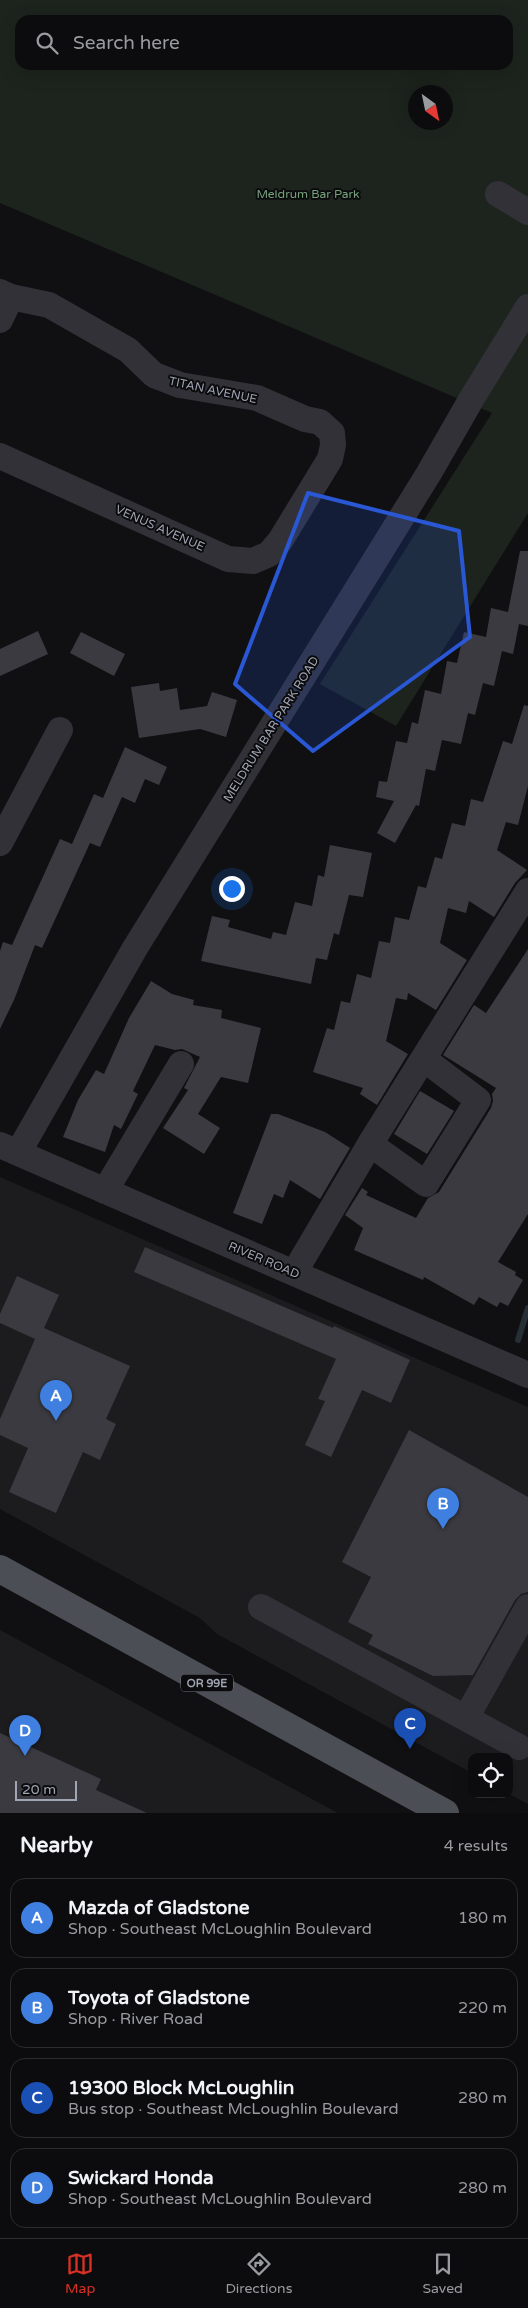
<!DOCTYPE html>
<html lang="en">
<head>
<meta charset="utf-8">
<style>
	:root { --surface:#0c0c0e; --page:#151517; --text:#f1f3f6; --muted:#9a9b9e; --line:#2c2c2e; --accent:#d93025 }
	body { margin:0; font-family:"Varela Round",sans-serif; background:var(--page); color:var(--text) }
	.controls { position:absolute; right:15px; bottom:15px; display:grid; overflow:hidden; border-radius:10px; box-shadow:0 5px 20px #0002 }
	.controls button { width:45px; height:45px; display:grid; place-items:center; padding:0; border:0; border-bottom:1px solid var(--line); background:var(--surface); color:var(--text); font:25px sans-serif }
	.compass { position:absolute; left:408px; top:85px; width:45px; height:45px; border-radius:50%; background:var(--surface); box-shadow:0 5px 20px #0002; rotate:147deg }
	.scale { position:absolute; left:15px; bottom:12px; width:62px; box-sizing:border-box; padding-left:5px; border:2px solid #a0a5b4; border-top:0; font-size:14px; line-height:18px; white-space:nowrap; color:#a0a5b4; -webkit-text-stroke:4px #0b0b0d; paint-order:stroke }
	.you { position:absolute; left:231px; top:888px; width:18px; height:18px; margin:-12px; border:4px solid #fff; border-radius:50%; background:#1a73e8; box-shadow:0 0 0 8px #1a73e833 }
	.badge { display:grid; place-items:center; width:32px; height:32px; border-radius:50%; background:var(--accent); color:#fff; font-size:16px; font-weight:700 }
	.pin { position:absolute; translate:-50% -41px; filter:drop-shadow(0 1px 2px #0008) }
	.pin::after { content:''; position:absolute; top:26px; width:18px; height:15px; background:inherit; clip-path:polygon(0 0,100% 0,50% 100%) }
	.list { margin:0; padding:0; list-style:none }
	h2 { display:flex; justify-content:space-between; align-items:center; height:65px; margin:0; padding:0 20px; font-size:21px }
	h2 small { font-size:16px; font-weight:400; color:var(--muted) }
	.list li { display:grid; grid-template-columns:32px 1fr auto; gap:15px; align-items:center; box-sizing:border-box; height:80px; margin:0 10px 10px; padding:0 10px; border:1px solid var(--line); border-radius:15px }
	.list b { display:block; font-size:19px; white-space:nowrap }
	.list p { margin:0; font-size:16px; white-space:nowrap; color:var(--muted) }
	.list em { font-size:16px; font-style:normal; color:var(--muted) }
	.icon { flex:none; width:28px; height:28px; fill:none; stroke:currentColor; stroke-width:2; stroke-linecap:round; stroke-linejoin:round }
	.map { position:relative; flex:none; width:528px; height:1813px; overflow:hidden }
	.search { position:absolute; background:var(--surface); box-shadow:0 5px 20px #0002; left:15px; right:15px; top:15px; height:55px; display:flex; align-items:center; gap:12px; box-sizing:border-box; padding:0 18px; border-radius:15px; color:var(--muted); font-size:19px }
	.sheet { height:425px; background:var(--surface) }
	nav { display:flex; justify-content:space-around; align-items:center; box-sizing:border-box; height:70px; border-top:1px solid var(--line); background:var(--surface); font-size:14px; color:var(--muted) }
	nav a { display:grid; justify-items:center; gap:2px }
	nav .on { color:var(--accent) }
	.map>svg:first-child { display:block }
	.built { fill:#1c1c1f }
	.park { fill:#1c241d; fill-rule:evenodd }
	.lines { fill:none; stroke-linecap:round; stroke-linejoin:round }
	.stream { stroke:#262e36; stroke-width:6 }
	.building { fill:#3a3a40 }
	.minor { stroke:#313137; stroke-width:26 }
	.major { stroke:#4c4e56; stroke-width:28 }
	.marked { fill:#2a57d4; fill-opacity:0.2; stroke:#2a57d4; stroke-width:4; stroke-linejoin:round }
	.labels { text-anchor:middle; stroke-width:4; stroke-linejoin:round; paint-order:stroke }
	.shield { fill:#0b0b0d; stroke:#737782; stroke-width:1 }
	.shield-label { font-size:11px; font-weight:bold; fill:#a0a5b4 }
	.park-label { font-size:12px; fill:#75a17b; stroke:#0b0b0d }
	.street-label { font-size:12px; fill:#a0a5b4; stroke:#0b0b0d }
</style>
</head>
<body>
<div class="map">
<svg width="528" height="1813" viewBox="0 0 528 1813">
	<rect width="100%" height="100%" fill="#101012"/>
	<!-- built -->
	<path class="built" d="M0,1177L528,1407V1804L509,1794V1757H472V1773L217,1634L200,1618L0,1509Z
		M0,1630L214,1746L338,1813H0Z"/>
	<!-- park -->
	<path class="park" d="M0,0H528V513L396,726L320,684L492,413L0,203ZM20,20H508V65H20ZM416,92H446V122H416Z"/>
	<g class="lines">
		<!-- stream -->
		<path class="stream" d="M518,1340L528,1308"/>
	</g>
	<!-- building -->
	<path class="building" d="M520,551H528V626L519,624L513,654L502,651L494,686L483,683L475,715L468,713L461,744L442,740L435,771L426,769L419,806L416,805L395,843L377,833L394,801L376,797L379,781L387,782L396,741L407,743L412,722L418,724L425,690L441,694L447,661L457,663L464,632L486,637L491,608L508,612Z
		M38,631L48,654L0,676V649Z
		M81,632L125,654L114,676L70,653Z
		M159,683L160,691L177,688L180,710L207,706L212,692L237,700L226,737L200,729L139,738L131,687Z
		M524,705L528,706V786L518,825L506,822L497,850L527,870L515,883L494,917L469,901L466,913L448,908L440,943L467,960L436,1010L408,993L407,1000L396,998L386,1041L408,1054L377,1105L360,1094L363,1088L313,1072L327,1028L334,1030L341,1001L350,1003L357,974L371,978L379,941L390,943L395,917L409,920L418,886L426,888L435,857L442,859L452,823L465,826L471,799L483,802L503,741L512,744Z
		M125,747L167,767L159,785L145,779L135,803L122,797L100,847L90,843L42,948L35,945L14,1000L0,1029V951L3,942L12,945L60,839L72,844L94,794L103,798Z
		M330,845L372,853L363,897L349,895L339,935L334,933L327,960L316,958L311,984L201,961L212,916L230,920L228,927L271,939L273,932L286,935L295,902L312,906L318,875L324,877Z
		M528,949V1214L498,1262L516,1272L515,1275L523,1280L508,1306L500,1302L497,1307L479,1297L474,1305L424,1277L423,1280L354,1250L363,1228L345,1215L362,1188L368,1192L366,1195L416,1218L428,1198L439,1192L491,1108L493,1101L492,1094L496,1088L443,1055L474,1005L486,1013Z
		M151,981L172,994L194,1000L193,1005L222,1010L221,1018L261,1028L248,1083L221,1077L198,1114L220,1128L204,1154L163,1128L188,1090L184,1088L200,1057L182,1049L175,1050L155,1045L133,1091L138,1094L121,1129L114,1125L105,1152L63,1137L78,1100L96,1070L104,1074L129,1018Z
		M420,1091L454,1111L427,1154L394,1134Z
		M271,1114H278L325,1132L350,1148L320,1199L290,1180L283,1198L274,1194L262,1224L233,1213Z
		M145,1247L333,1328L334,1326L410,1360L391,1403L362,1390L331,1457L305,1445L325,1401L318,1399L336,1359L134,1272Z
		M17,1276L59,1295L44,1328L130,1366L106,1419L116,1424L100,1460L83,1452L56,1513L9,1492L28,1448L0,1435V1419L35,1339L0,1323V1314Z
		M409,1430L528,1497V1592L521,1594L515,1600L473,1675L433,1676L368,1644L373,1635L348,1622L371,1577L342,1562Z
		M0,1733L101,1779L96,1790L147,1813H0Z"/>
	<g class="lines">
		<!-- minor -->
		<path class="minor" d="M498,194L528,212
			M0,292L11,297L49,305L128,350L154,375L180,385L257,398L305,419L320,422L332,433L333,445L330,459L280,541L269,554L253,561L228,559L0,456
			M0,320L11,297
			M0,843L60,730
			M370,1144L426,1184L478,1100L424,1059
			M0,1145L528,1375
			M18,1153L135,948L429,473L472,398L528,307
			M105,1191L181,1064
			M294,1273L370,1144L528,891
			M261,1607L519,1747
			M466,1718L528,1607"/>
		<!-- major -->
		<path class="major" d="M0,1569L445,1813"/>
	</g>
	<!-- marked area -->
	<path class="marked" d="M308,493L459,531L470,637L313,751L235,684Z"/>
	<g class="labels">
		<!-- shield labels -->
		<rect class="shield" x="181" y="1674.5" width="52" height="17" rx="4"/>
		<g class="shield-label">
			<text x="207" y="1687">OR 99E</text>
		</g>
		<!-- park labels -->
		<g class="park-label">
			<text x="308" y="198">Meldrum Bar Park</text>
		</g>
		<!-- street labels -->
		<g class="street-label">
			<text transform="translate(213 390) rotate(12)" y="4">TITAN AVENUE</text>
			<text transform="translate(160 528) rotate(24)" y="4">VENUS AVENUE</text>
			<text transform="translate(271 729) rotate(-58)" y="4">MELDRUM BAR PARK ROAD</text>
			<text transform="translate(264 1260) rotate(23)" y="4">RIVER ROAD</text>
		</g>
	</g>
</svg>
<div class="controls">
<button><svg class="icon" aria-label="locate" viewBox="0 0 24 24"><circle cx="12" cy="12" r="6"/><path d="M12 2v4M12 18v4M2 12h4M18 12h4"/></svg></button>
</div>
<svg class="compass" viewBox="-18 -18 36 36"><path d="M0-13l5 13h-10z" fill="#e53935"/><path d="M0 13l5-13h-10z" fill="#9a9b9e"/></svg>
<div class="scale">20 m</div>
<div class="you"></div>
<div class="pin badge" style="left:56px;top:1421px;background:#3f7fe0">A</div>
<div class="pin badge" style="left:443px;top:1529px;background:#3f7fe0">B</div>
<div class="pin badge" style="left:410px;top:1749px;background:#1a4fb4">C</div>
<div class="pin badge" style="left:25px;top:1756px;background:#3f7fe0">D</div>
<div class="search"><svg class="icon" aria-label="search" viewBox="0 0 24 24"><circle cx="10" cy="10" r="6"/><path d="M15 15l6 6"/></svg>Search here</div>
</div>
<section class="sheet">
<h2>Nearby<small>4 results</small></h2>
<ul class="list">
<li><span class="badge" style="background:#3f7fe0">A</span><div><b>Mazda of Gladstone</b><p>Shop · Southeast McLoughlin Boulevard</p></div><em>180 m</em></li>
<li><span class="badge" style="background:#3f7fe0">B</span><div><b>Toyota of Gladstone</b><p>Shop · River Road</p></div><em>220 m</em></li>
<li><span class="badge" style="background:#1a4fb4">C</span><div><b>19300 Block McLoughlin</b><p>Bus stop · Southeast McLoughlin Boulevard</p></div><em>280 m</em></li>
<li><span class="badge" style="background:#3f7fe0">D</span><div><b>Swickard Honda</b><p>Shop · Southeast McLoughlin Boulevard</p></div><em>280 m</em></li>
</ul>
</section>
<nav>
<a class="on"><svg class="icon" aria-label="map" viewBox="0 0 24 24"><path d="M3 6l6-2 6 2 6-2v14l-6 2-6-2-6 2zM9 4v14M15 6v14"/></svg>Map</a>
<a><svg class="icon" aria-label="directions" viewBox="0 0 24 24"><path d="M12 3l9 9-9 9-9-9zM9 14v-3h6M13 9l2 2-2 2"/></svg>Directions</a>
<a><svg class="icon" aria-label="saved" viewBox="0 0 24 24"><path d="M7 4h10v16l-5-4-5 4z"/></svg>Saved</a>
</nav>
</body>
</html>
